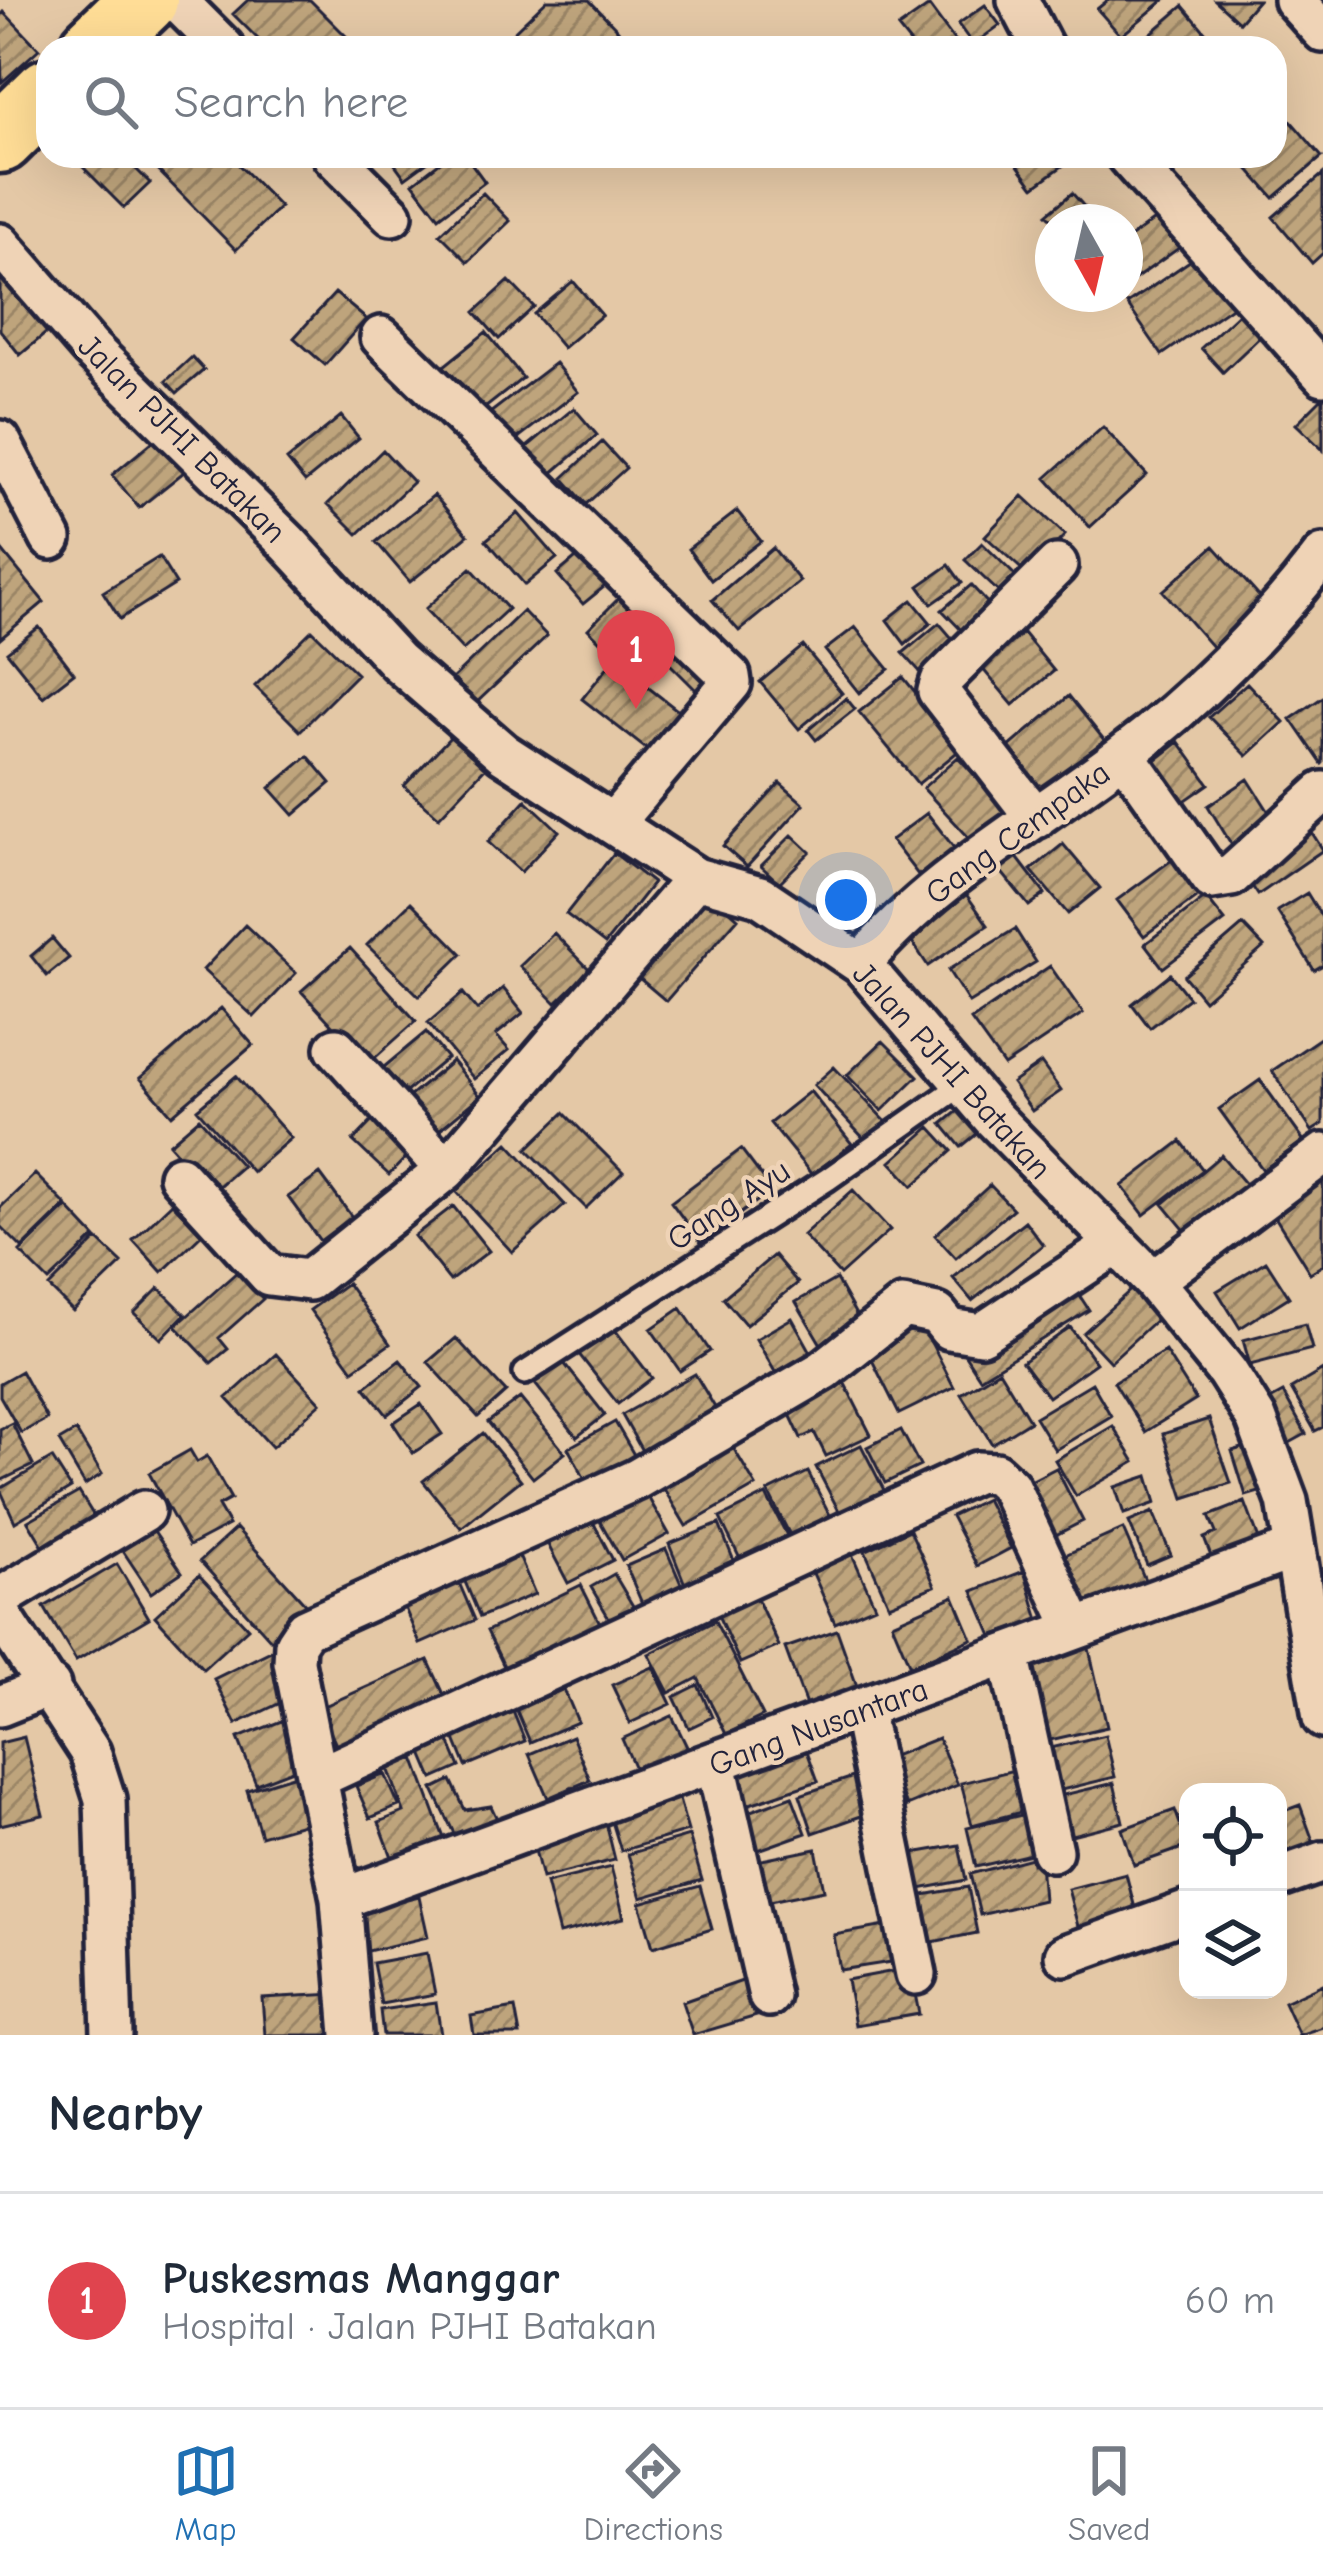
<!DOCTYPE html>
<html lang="en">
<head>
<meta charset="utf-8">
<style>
	:root { --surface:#fff; --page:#f6f6f7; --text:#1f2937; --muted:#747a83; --line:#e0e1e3; --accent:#1f6fb2 }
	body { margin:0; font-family:"Comic Neue",sans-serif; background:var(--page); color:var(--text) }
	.controls { position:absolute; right:36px; bottom:36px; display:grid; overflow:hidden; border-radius:24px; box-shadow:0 12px 48px #0002 }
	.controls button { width:108px; height:108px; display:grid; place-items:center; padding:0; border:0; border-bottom:3px solid var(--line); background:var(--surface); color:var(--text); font:60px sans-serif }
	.compass { position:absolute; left:1035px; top:204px; width:108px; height:108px; border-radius:50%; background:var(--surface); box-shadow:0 12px 48px #0002; rotate:172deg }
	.you { position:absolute; left:846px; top:900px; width:42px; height:42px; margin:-30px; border:9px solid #fff; border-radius:50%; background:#1a73e8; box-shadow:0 0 0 18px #1a73e833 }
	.badge { display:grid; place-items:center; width:78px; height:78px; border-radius:50%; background:var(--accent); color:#fff; font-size:39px; font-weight:700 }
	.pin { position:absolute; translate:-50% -99px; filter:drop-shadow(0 3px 6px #0008) }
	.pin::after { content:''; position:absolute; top:63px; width:42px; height:36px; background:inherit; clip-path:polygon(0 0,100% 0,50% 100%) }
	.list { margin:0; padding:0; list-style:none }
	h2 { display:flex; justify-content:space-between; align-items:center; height:156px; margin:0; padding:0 48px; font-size:51px }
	h2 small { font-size:39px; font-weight:400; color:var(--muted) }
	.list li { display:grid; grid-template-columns:78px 1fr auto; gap:36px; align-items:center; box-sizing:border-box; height:216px; padding:0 48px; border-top:3px solid var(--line) }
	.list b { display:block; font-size:45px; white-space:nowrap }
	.list p { margin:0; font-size:39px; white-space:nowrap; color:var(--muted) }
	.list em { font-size:39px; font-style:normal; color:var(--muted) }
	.icon { flex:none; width:66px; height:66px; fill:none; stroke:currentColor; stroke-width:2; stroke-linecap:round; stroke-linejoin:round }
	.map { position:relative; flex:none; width:1323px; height:2035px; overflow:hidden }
	.search { position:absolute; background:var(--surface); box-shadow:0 12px 48px #0002; left:36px; right:36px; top:36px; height:132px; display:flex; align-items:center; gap:30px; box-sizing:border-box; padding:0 42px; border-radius:36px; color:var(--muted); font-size:45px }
	.sheet { height:372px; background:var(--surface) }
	nav { display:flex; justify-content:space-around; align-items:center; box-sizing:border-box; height:168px; border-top:3px solid var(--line); background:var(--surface); font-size:33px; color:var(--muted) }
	nav a { display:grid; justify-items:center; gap:6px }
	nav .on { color:var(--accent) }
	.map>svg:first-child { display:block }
	.building { fill:url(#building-hatch); stroke:#22223b; stroke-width:3 }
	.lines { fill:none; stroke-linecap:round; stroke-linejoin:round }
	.service-casing { stroke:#22223b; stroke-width:30 }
	.minor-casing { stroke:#22223b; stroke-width:48 }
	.trunk-casing { stroke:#22223b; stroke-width:75 }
	.service { stroke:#efd3b6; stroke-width:21 }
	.minor { stroke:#efd3b6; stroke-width:39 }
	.trunk { stroke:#ffdd96; stroke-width:66 }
	.labels { text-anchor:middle; stroke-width:9; stroke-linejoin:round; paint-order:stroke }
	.street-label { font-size:33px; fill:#22223b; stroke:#efd3b6 }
</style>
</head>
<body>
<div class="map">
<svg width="1323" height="2035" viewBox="0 0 1323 2035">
	<defs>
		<pattern id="building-hatch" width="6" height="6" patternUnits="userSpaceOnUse" patternTransform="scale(3)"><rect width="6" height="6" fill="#bea47b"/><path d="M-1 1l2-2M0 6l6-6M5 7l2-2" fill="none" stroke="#9a8566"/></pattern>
	</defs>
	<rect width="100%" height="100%" fill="#e4c8a6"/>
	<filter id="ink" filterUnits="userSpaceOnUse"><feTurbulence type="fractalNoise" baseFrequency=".00833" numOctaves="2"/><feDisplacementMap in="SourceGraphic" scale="24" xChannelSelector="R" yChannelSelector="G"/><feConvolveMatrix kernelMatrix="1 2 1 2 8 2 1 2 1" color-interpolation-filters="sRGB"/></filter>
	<g filter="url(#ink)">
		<!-- building -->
		<path class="building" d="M248,0H310L348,38L338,48H267L233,14Z
			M547,0H589L618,30L599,48H497Z
			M1108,0H1164L1121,36L1097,9Z
			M1215,0H1258L1239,22Z
			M985,5L1000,25L973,45L958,24Z
			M929,6L960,48H914L898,28Z
			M1183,6L1219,48H1136L1135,47Z
			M4,12L39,49L2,82L0,16Z
			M1277,105L1322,157L1274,198L1237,156H1275Z
			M92,156H123L150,183L124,208L82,166Z
			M144,156H230L280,207L236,250Z
			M389,156H435L405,178Z
			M448,156H466L485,182L439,217L413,183Z
			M1011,156H1076L1034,187Z
			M1323,174V253L1312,263L1273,217Z
			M483,193L510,221L468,262L440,234Z
			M1072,193L1098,222H1055L1047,214Z
			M1157,218L1179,248L1125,286V241Z
			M0,256L57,324L20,355L0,330Z
			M1197,256L1233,306L1162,355L1127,304Z
			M509,281L534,307L499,339L475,312Z
			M573,281L602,315L563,348L534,314Z
			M335,293L366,319L325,365L294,338Z
			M1242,310L1264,333L1223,372L1201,348Z
			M486,332L523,378L480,412L444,366Z
			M192,357L204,370L177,393L166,381Z
			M555,363L578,392L513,442L490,413Z
			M1321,399L1323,400V450L1296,424Z
			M574,408L597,435L550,475L527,447Z
			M341,416L359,438L305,482L287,460Z
			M1103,427L1147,475L1090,527L1046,478Z
			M157,438L184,472L139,508L112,475Z
			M602,442L626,468L586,504L563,478Z
			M383,450L413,482L358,534L328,504Z
			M434,495L468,535L410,582L376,542Z
			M1023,496L1065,535L1027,574L985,536Z
			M737,511L761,541L711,580L688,549Z
			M518,513L557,558L525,585L486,540Z
			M982,543L1022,582L1005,598L965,560Z
			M1214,546L1265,603L1213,648L1163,591Z
			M589,547L615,578L583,604L557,574Z
			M0,548L44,602L0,639Z
			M773,548L800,581L739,631L712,600Z
			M159,557L176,584L120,619L103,592Z
			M949,565L962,583L932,604L919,586Z
			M471,568L508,609L463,650L425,609Z
			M971,585L993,609L965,634L942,610Z
			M630,587L659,616L616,657L588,629Z
			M912,600L931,623L905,644L887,620Z
			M523,611L547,636L476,703L453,678Z
			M939,623L958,645L923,675L903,653Z
			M674,624L720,670L698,692L652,646Z
			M39,627L74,673L43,697L7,652Z
			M855,627L889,669L859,693L825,650Z
			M312,630L357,674L300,731L255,686Z
			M1023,633L1054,671L1013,705L981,667Z
			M803,646L842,693L799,729L760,682Z
			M613,660L690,720L659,759L582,699Z
			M903,677L961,749L918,784L859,712Z
			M1247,683L1284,722L1247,756L1209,717Z
			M1069,696L1105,741L1036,791L1009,747Z
			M1323,697V763L1322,764L1291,719Z
			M846,698L855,709L816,740L808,730Z
			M451,736L485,768L439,817L404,786Z
			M1179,742L1209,784L1176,807L1148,766Z
			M308,756L331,783L294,815L270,788Z
			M958,757L1007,811L973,842L923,788Z
			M1248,779L1276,823L1233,847L1208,806Z
			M780,783L804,804L747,867L723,846Z
			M526,800L559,831L521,872L488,842Z
			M927,813L965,862L929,889L891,840Z
			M1307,825L1323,850L1258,895L1242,871Z
			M792,835L810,852L779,883L761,866Z
			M1063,844L1100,888L1068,914L1031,870Z
			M1184,851L1211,887L1144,936L1117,900Z
			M614,853L653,883L605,944L566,914Z
			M1016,856L1045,894L1029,906L999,869Z
			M961,887L988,925L928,966L903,928Z
			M1307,893L1323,919V965L1314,970L1277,911Z
			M711,894L738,918L666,1001L639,978Z
			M1206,897L1225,921L1163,968L1145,944Z
			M411,902L462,954L419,996L367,945Z
			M245,925L296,973L254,1017L203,970Z
			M1243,925L1264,947L1204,1000L1184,976Z
			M1015,929L1036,962L969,1003L948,970Z
			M554,933L590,970L556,1003L520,966Z
			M52,938L69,958L47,976L31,956Z
			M350,948L416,1021L368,1064L301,991Z
			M1050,966L1083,1013L1004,1066L971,1020Z
			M1170,974L1189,998L1150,1028L1132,1004Z
			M503,988L523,1013L496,1035L509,1050L474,1079L428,1023L463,993L477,1010Z
			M221,1008L253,1045L172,1115L140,1078Z
			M426,1032L447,1058L399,1098L378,1072Z
			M1323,1036V1124L1312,1131L1272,1071Z
			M883,1041L918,1076L882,1111L847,1075Z
			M452,1061L480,1096L438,1131L409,1097Z
			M1041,1063L1061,1091L1032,1111L1012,1083Z
			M834,1067L890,1126L870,1145L814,1085Z
			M236,1076L291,1138L252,1172L197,1109Z
			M1260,1080L1304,1141L1263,1170L1219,1109Z
			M810,1091L852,1144L812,1175L770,1123Z
			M959,1110L978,1133L961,1147L942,1124Z
			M564,1113L623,1172L586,1208L527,1149Z
			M378,1115L414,1149L389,1175L353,1141Z
			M199,1118L242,1166L212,1192L169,1144Z
			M930,1127L952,1151L913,1186L891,1162Z
			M1181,1141L1203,1170L1144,1215L1122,1186Z
			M508,1143L565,1205L512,1252L456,1191Z
			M741,1149L772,1190L701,1243L671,1202Z
			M1221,1155L1256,1196L1197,1245L1163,1204Z
			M35,1174L66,1205L22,1248L0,1226V1208Z
			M320,1174L352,1217L320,1241L288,1197Z
			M1323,1181V1265L1310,1273L1272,1212Z
			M990,1185L1013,1209L956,1258L935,1235Z
			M853,1190L890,1230L840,1275L803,1235Z
			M172,1203L202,1234L162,1272L133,1240Z
			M453,1206L489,1251L450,1281L414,1236Z
			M67,1207L95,1237L49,1281L20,1252Z
			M1025,1221L1043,1245L972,1301L953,1278Z
			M97,1239L122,1263L73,1311L49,1287Z
			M774,1255L798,1283L746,1325L723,1298Z
			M1266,1261L1289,1297L1240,1328L1217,1291Z
			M238,1271L263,1299L219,1338L228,1349L211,1363L176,1326Z
			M836,1279L865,1331L826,1353L796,1302Z
			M1070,1281L1089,1310L980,1378L961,1349Z
			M347,1283L390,1344L353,1370L310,1310Z
			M1134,1287L1160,1316L1110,1362L1083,1333Z
			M159,1288L185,1314L161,1339L134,1313Z
			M681,1308L710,1351L680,1371L651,1329Z
			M792,1318L821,1370L786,1391L756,1339Z
			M921,1323L954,1387L899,1414L867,1350Z
			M1305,1324L1312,1349L1250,1365L1243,1340Z
			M612,1326L652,1378L618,1404L578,1353Z
			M1070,1327L1096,1363L1048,1397L1022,1362Z
			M456,1338L506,1392L478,1417L428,1362Z
			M1165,1351L1196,1400L1145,1432L1114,1382Z
			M276,1354L321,1403L272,1447L227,1398Z
			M560,1358L605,1415L577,1437L532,1380Z
			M400,1360L422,1387L387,1415L365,1387Z
			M999,1370L1030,1421L992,1444L961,1394Z
			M1323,1370V1427L1315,1431L1291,1389Z
			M21,1371L47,1419L21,1433L0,1396V1383Z
			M695,1374L720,1416L646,1458L622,1415Z
			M842,1378L871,1435L826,1456L814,1432L801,1438L786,1406Z
			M1092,1383L1111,1416L1055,1450L1035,1417Z
			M1283,1393L1306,1434L1284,1446L1261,1405Z
			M520,1398L565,1453L533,1478L488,1422Z
			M421,1404L442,1434L413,1453L393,1423Z
			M1209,1419L1231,1483L1184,1498L1163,1434Z
			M615,1422L641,1467L593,1494L568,1448Z
			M12,1423L33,1465L0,1481V1429Z
			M1113,1426L1135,1462L1076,1496L1055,1460Z
			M901,1430L920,1466L885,1483L867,1447Z
			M76,1431L102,1474L85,1485L59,1441Z
			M483,1433L521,1480L461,1528L423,1481Z
			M728,1439L756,1486L686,1526L658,1479Z
			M861,1445L885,1492L841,1515L816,1467Z
			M1252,1445L1266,1490L1246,1496L1232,1451Z
			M190,1450L197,1462L207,1456L231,1499L218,1506L229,1525L189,1546L149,1473Z
			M52,1458L71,1488L15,1522L0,1489Z
			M1056,1468L1083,1521L1042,1542L1015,1489Z
			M808,1472L832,1519L792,1539L768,1492Z
			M1148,1476L1156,1503L1124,1514L1115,1487Z
			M643,1488L669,1534L622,1560L596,1514Z
			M79,1492L97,1521L46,1551L28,1521Z
			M766,1495L792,1545L745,1569L720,1518Z
			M986,1499L1011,1548L977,1566L951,1516Z
			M1245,1502L1260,1542L1212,1559L1204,1538L1216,1533L1209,1516Z
			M1153,1512L1171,1555L1147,1565L1129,1522Z
			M590,1516L613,1560L568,1583L545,1539Z
			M719,1524L740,1576L690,1597L669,1544Z
			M152,1528L182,1572L151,1593L121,1548Z
			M236,1528L308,1607L271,1640L200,1561Z
			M1123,1529L1149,1589L1080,1619L1054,1560Z
			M910,1530L935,1586L889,1605L865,1551Z
			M515,1547L535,1594L480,1617L460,1570Z
			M666,1549L693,1612L653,1629L626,1566Z
			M852,1554L875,1606L835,1623L812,1571Z
			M117,1564L149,1618L76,1661L44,1607Z
			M454,1571L475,1620L420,1644L399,1594Z
			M1024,1571L1039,1620L992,1636L973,1591Z
			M614,1574L646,1628L623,1642L591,1587Z
			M199,1575L248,1628L203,1669L155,1616Z
			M581,1585L606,1635L511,1681L487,1631Z
			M755,1594L779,1646L740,1663L716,1611Z
			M954,1596L972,1639L910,1666L892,1623Z
			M715,1621L763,1716L726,1734L698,1678L669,1693L649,1654Z
			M837,1630L858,1689L807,1708L785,1648Z
			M1087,1640L1107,1727L1037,1743L1017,1656Z
			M275,1649L297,1695L236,1724L214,1679Z
			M428,1660L449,1705L340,1754L320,1708Z
			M653,1667L671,1704L630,1723L612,1685Z
			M698,1685L712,1717L689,1728L674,1697Z
			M564,1689L578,1722L530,1742L516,1709Z
			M512,1709L525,1741L466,1766L453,1734Z
			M672,1716L689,1751L638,1775L622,1739Z
			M284,1720L303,1766L256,1784L238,1738Z
			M446,1734L460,1767L433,1779L419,1746Z
			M1105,1735L1115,1777L1045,1794L1034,1752Z
			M572,1736L590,1780L548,1798L529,1754Z
			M24,1737L43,1815L0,1825V1743Z
			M938,1738L958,1785L907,1806L888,1758Z
			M803,1740L818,1781L741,1807L727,1767Z
			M414,1758L447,1846L395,1865L379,1822L404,1812L388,1768Z
			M1026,1767L1036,1808L972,1825L961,1783Z
			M305,1772L320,1819L261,1836L247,1790Z
			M868,1772L881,1809L813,1833L800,1795Z
			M385,1774L399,1806L370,1818L356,1786Z
			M451,1780L465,1810L491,1806L498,1821L457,1840L433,1789Z
			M1114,1783L1123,1822L1056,1839L1046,1799Z
			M676,1789L688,1831L621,1851L608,1808Z
			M792,1796L806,1833L750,1853L737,1816Z
			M1300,1805L1316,1849L1278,1863V1813Z
			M1175,1810L1188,1846L1134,1865L1122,1829Z
			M1030,1813L1039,1852L976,1867L967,1828Z
			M606,1823L615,1860L542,1878L533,1842Z
			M689,1836L702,1880L641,1898L628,1854Z
			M959,1845L966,1880L920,1889L913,1853Z
			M816,1849L824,1890L760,1903L752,1862Z
			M1031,1858L1032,1864L1040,1862L1043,1900L980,1915L970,1874Z
			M611,1867L624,1918L559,1934L546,1883Z
			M1126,1874L1138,1920L1080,1934L1068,1889Z
			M700,1886L712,1929L653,1947L640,1903Z
			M968,1887L977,1933L927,1943L918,1896Z
			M419,1896L428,1937L364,1952L354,1912Z
			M903,1923L910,1959L840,1970L834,1935Z
			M427,1953L435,1994L381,2004L373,1963Z
			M910,1968L919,2014L855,2025L847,1980Z
			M748,1979L760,2015L693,2035L682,2002Z
			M1323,1984V2027L1299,2035L1284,2002Z
			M335,1994L337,2035H265L262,1998Z
			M436,2002L441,2035H383L380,2010Z
			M515,2008L520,2035H474L471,2016Z"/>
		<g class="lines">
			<defs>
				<path id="service" d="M525,1373L828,1179L963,1084"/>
				<path id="minor" d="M176,0L224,48
					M1018,0L1043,48
					M1294,0L1323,32
					M333,156L392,215
					M1127,156L1323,375
					M0,244L91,349L288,543L397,661L503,753L696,878L760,896L861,964L993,1118L1153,1281L1227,1372L1256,1418L1287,1501L1323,1718
					M381,337L730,676L731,683L615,821
					M0,441L51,539
					M1124,754L1212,879L1231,876L1323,792
					M1036,818L938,691L941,681L1057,565
					M861,964C932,878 1032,824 1120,757C1195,701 1267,629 1323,555
					M336,1048L446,1170
					M179,1176L269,1275L309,1280L446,1170L696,878
					M1153,1281L1323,1154
					M0,1598L144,1511
					M0,1614L90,1752L105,1799L112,2035
					M1009,1655L1052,1851
					M0,1706L50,1686
					M862,1709L916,1974
					M716,1764L769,1996
					M317,1778L977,1472L995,1473L1009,1486L1074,1626
					M1278,1878L1323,1862
					M341,1899L1294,1549
					M1065,1955L1188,1911
					M352,2035L341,1899L294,1662L295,1644L305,1629L637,1479L824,1370L903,1307L937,1314L949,1329L981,1334L1117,1244"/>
				<path id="trunk" d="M94,48L144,0
					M0,139L48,92"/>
			</defs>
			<!-- service casing -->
			<use href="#service" class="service-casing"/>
			<!-- minor casing -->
			<use href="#minor" class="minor-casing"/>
			<!-- trunk casing -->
			<use href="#trunk" class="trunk-casing"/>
			<!-- service -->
			<use href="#service" class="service"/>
			<!-- minor -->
			<use href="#minor" class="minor"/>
			<!-- trunk -->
			<use href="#trunk" class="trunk"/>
		</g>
	</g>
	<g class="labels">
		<!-- street labels -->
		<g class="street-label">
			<text transform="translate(183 438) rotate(45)" y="12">Jalan PJHI Batakan</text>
			<text transform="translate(1017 832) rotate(-36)" y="12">Gang Cempaka</text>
			<text transform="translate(953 1070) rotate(48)" y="12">Jalan PJHI Batakan</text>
			<text transform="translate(728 1204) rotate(-33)" y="12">Gang Ayu</text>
			<text transform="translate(818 1726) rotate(-20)" y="12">Gang Nusantara</text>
		</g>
	</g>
</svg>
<div class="controls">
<button><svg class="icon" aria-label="locate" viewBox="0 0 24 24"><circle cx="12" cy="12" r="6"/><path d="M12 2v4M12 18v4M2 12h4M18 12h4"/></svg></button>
<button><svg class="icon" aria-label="layers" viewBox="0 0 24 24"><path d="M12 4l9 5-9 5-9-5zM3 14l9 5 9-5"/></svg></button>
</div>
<svg class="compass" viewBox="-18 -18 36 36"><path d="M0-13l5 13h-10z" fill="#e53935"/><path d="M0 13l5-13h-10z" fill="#747a83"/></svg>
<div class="you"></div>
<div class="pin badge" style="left:636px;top:709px;background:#e0444e">1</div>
<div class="search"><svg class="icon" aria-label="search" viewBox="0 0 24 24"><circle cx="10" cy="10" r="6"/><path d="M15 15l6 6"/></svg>Search here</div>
</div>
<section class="sheet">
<h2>Nearby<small></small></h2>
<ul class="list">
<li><span class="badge" style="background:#e0444e">1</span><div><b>Puskesmas Manggar</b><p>Hospital · Jalan PJHI Batakan</p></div><em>60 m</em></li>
</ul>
</section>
<nav>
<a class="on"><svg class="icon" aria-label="map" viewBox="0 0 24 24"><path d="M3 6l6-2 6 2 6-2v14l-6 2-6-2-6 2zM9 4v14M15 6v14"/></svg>Map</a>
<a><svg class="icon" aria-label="directions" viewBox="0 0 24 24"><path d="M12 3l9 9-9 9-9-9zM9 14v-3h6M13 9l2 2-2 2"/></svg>Directions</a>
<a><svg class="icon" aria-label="saved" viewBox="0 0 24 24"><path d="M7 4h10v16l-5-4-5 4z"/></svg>Saved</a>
</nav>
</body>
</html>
